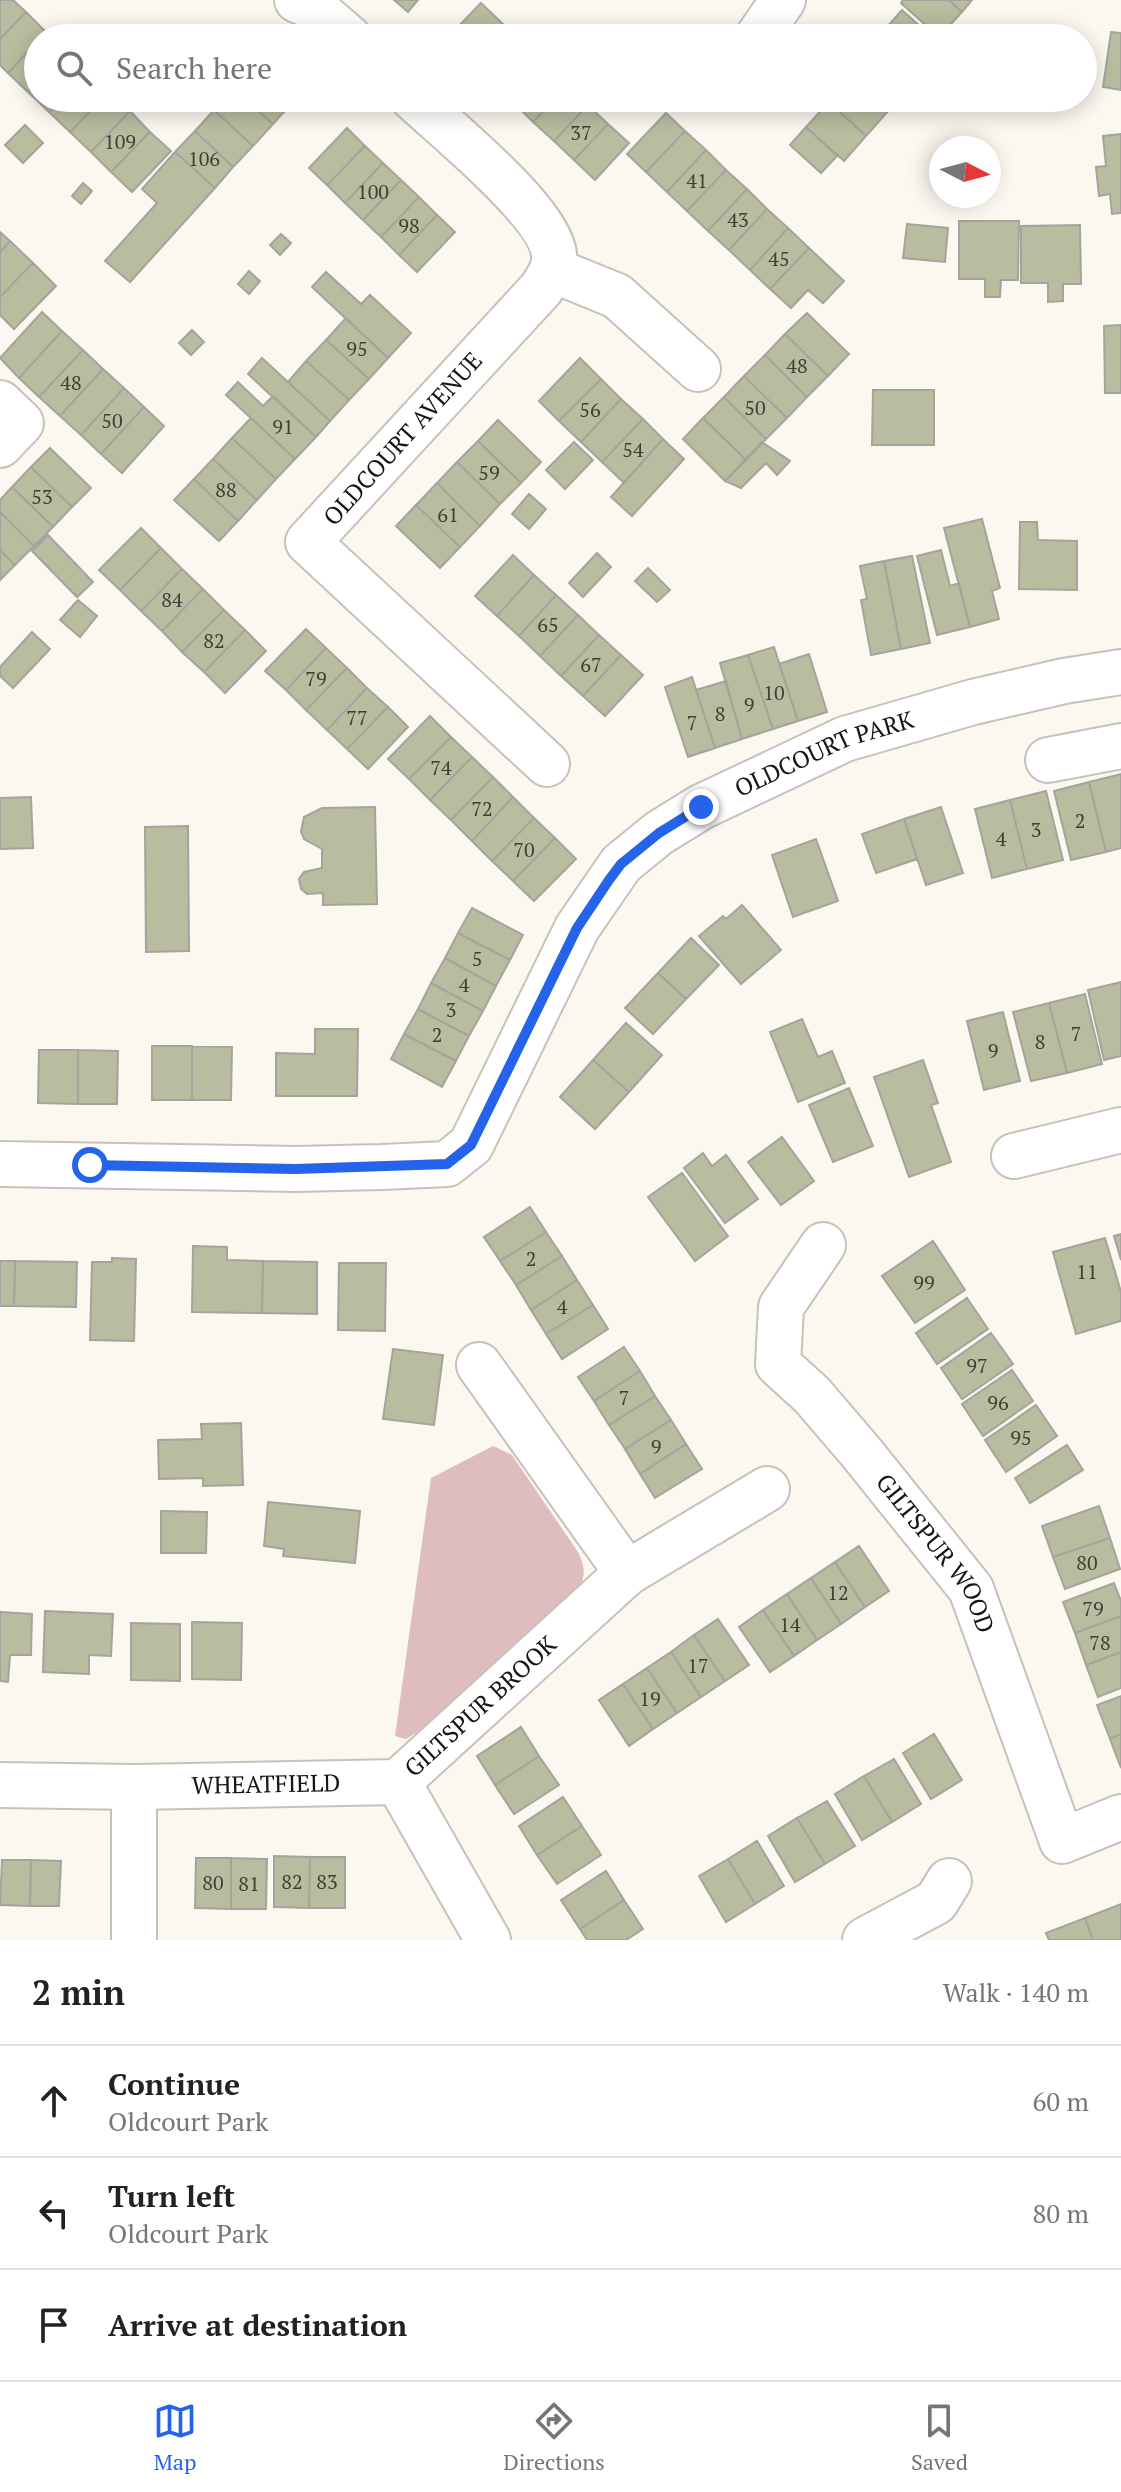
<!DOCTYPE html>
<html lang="en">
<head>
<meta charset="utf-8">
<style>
	:root { --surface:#fff; --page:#f2f2f2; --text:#222; --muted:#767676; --line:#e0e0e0; --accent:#2563eb }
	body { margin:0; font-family:"PT Serif",serif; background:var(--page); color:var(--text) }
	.compass { position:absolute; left:929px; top:136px; width:72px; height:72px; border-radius:50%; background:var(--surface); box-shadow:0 4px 20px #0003; rotate:96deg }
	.stop { position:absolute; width:24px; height:24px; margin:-18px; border:6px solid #2563eb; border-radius:50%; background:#fff }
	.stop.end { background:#2563eb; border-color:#fff; box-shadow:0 2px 8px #0008 }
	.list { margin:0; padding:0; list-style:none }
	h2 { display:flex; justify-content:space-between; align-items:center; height:104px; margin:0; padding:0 32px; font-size:34px }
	h2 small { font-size:26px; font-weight:400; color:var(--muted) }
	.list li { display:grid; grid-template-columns:52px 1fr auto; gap:24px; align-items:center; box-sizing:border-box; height:112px; padding:0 32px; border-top:2px solid var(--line) }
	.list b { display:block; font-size:30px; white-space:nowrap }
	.list p { margin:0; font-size:26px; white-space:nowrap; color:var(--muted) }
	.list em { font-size:26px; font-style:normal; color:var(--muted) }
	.icon { flex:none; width:44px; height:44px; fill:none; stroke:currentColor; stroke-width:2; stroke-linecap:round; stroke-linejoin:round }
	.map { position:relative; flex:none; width:1121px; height:1940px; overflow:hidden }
	.search { position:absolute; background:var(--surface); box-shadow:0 4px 20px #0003; left:24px; right:24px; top:24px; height:88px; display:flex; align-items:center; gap:20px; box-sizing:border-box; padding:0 28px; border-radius:44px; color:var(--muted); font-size:30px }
	.sheet { height:440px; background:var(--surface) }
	nav { display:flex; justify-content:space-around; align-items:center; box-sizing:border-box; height:112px; border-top:2px solid var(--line); background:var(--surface); font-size:22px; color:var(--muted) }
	nav a { display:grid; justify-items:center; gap:4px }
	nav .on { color:var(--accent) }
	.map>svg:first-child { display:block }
	.green { fill:#dfbdbf }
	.building { fill:#b8bd9f; stroke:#a3a49c; stroke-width:2 }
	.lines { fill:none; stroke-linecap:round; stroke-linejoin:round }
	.street-casing { stroke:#c6c2bb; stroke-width:48 }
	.street { stroke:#fff; stroke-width:44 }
	.route { stroke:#2563eb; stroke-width:10 }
	.labels { text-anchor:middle; stroke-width:7; stroke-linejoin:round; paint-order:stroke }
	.number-label { font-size:20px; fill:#3f3f36 }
	.street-label { font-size:24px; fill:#171513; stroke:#fff }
</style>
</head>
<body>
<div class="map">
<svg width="1121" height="1940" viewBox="0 0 1121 1940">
	<rect width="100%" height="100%" fill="#fcf8f0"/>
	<!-- green -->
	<path class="green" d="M493,1446L512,1455L578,1552C590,1577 582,1583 566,1603L419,1731L406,1739L395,1736L431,1478Z"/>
	<!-- building -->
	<path class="building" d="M0,0H13L26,12L0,39Z
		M394,0H418L408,12Z
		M903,0H949L962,12L939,37L901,3Z
		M949,0H972L962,12Z
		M481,3L504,25L492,38H447Z
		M902,10L933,38L879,36Z
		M26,12L46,32L8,73L0,65V39Z
		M504,25L518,38H492Z
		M1111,32L1121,33V90L1103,87Z
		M38,41V82L28,92L8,73Z
		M38,82V98H63L49,112L28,92Z
		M63,98H103L70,132L49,112Z
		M103,98H116L130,111L91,152L70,132Z
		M225,98H244L273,124L253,146L214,110Z
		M244,98H286L292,103L273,124Z
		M519,98H556L533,122L514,103Z
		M556,98H581L588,105L554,141L533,122Z
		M832,98H876L889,110L866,136L829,102Z
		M829,102L866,136L844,161L806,127Z
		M588,105L608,124L574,160L554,141Z
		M214,110L253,146L233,167L195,131Z
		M130,111L150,132L111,172L91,152Z
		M666,113L685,131L646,172L627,154Z
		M608,124L629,143L595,180L574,160Z
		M25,125L43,143L23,163L5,145Z
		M806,127L837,156L821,173L790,145Z
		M347,128L365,146L327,185L309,168Z
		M195,131L233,167L215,188L175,152Z
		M685,131L706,150L667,192L646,172Z
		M150,132L171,151L132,192L111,172Z
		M1121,134V213L1112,214L1110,194L1099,196L1096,167L1106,166L1103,136Z
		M365,146L383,163L345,203L327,185Z
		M706,150L726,170L687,211L667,192Z
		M175,152L215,188L130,282L105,261L157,203L142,189Z
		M383,163L401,180L363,220L345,203Z
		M726,170L747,189L708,231L687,211Z
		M401,180L419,197L381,237L363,220Z
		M83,183L92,191L81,204L72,196Z
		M747,189L767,209L729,250L708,231Z
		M419,197L437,215L399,255L381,237Z
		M767,209L788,228L750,270L729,250Z
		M437,215L455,232L417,272L399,255Z
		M959,221H1019L1018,280H1001L1000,297H985V279H959Z
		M907,224L948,228L945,262L903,258Z
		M1080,225L1081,284H1063V301L1048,302V283H1021V226Z
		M788,228L809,248L770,289L750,270Z
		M0,232L10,241L0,252Z
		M281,234L291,243L280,255L270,245Z
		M10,241L33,263L0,297V252Z
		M809,248L844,281L823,303L808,290L791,308L770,289Z
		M33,263L56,286L14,329L0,315V297Z
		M249,271L260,281L249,294L238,284Z
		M326,272L361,304L370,295L411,333L388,358L312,287Z
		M42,312L62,331L19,378L0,358Z
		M807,313L849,354L828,376L785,334Z
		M346,318L388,358L369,379L326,340Z
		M1121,325V393H1105L1104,326Z
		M192,330L204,342L191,355L179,343Z
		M62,331L83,350L39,397L19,378Z
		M785,334L828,376L807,397L765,355Z
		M326,340L369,379L349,400L306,361Z
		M83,350L103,369L60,416L39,397Z
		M765,355L807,397L787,418L744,376Z
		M262,358L330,421L316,437L248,374Z
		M580,358L601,379L559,421L539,401Z
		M306,361L349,400L330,421L288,382Z
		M103,369L124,388L81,435L60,416Z
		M744,376L787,418L766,439L724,397Z
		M601,379L621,399L581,442L559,421Z
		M238,382L263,406L273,396L316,437L295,459L226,395Z
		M124,388L144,407L101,454L81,435Z
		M873,390H934V445H872Z
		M724,397L766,439L746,460L703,418Z
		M621,399L643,419L602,462L581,442Z
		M144,407L164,426L122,473L101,454Z
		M251,418L295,459L276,479L232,438Z
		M703,418L746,460L725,481L683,439Z
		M643,419L663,439L624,483L602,462Z
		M498,420L541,462L521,483L478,441Z
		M232,438L276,479L257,500L213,459Z
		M663,439L684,459L632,516L611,497Z
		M478,441L521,483L500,504L457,462Z
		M574,442L593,460L565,489L546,470Z
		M762,442L790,461L777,475L766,463L741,488L725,481Z
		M50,448L91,488L72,507L31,467Z
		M213,459L257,500L238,521L194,479Z
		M457,462L500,504L480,526L437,483Z
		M31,467L72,507L53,527L12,487Z
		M194,479L238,521L219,541L174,500Z
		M437,483L480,526L460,547L416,505Z
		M12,487L53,527L34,546L0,512V500Z
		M529,494L546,509L529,529L512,514Z
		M416,505L460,547L440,568L396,526Z
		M0,512L34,546L15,565L0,550Z
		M982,519L1000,588L992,591L999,619L970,627L944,528Z
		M1020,522H1037L1038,540L1077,541V590L1019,589Z
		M141,528L161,548L120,590L99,570Z
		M48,535L93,582L77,597L32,551Z
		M161,548L182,569L141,611L120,590Z
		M0,550L15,565L0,580Z
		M941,550L950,586L959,583L970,627L937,635L917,556Z
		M597,553L611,567L583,597L569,583Z
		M513,555L534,575L497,616L475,596Z
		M912,556L930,643L901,649L884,561Z
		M884,561L901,649L871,655L861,600L867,599L860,566Z
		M648,568L670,590L657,602L635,581Z
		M182,569L203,589L162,631L141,611Z
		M534,575L556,595L519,636L497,616Z
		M203,589L224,610L182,652L162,631Z
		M556,595L578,615L540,656L519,636Z
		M78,600L97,616L80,637L60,620Z
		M224,610L245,630L204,672L182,652Z
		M578,615L599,635L561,676L540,656Z
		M306,629L326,648L286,690L265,671Z
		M245,630L266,651L225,693L204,672Z
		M32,632L50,649L13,688L0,676V667Z
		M599,635L621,655L583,696L561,676Z
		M774,647L798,721L773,729L748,655Z
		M326,648L347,668L306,710L286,690Z
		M809,654L827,712L798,721L779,664Z
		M621,655L643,675L605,716L583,696Z
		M748,655L773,729L742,739L720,663Z
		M347,668L367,688L327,730L306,710Z
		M692,677L715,748L688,757L665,687Z
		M726,681L742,739L715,748L696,690Z
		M367,688L388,707L347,749L327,730Z
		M388,707L408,727L368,769L347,749Z
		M430,716L451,737L409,779L388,759Z
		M451,737L472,757L430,800L409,779Z
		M472,757L493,777L451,820L430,800Z
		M1121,774V848L1106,852L1089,782Z
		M493,777L513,797L472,841L451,820Z
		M1089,782L1106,852L1071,860L1054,791Z
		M1046,791L1063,860L1027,869L1010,800Z
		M31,797L33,848L0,849V798Z
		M513,797L534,818L492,861L472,841Z
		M1010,800L1027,869L992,878L975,809Z
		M375,807L377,904L323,905V893L307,894L301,889L299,879L304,872L322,868V849L304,839L301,832L304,817L322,808Z
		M941,807L963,873L926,885L904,819Z
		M534,818L555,838L513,881L492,861Z
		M904,819L917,859L876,873L862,834Z
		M188,826L189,951L146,952L145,827Z
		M555,838L576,859L534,901L513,881Z
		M816,839L838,901L793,917L772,855Z
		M742,905L781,950L741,984L699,936L723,916L726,919Z
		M472,908L523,935L510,960L458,933Z
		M458,933L510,960L496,986L445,958Z
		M691,938L719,965L686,999L658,973Z
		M445,958L496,986L483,1011L431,983Z
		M658,973L686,999L653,1034L625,1008Z
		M1121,982V1056L1104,1060L1088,990Z
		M431,983L483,1011L469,1036L418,1009Z
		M1085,994L1102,1064L1067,1073L1049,1003Z
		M1049,1003L1067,1073L1031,1081L1013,1012Z
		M418,1009L469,1036L456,1061L404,1034Z
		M1003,1012L1020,1081L984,1090L967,1021Z
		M802,1019L818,1057L832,1051L845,1083L798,1102L770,1032Z
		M626,1023L662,1055L629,1092L593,1060Z
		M315,1029H358L357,1096H276V1053L315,1054Z
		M404,1034L456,1061L442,1087L391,1059Z
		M152,1046H192V1100H152Z
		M192,1046L232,1047L231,1100H192Z
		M39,1050H78V1104L38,1103Z
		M78,1050L118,1051L117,1104H78Z
		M593,1060L629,1092L595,1129L560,1097Z
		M923,1060L938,1103L931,1105L951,1162L909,1177L874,1077Z
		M849,1088L873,1146L833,1162L809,1105Z
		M782,1137L814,1181L781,1205L748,1162Z
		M703,1153L712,1166L726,1155L758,1199L725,1223L684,1168Z
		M682,1173L728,1236L695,1261L648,1197Z
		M530,1207L546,1232L500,1261L484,1237Z
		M546,1232L562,1256L516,1285L500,1261Z
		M1121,1234V1260L1114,1236Z
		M1105,1238L1121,1292V1321L1076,1334L1053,1252Z
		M933,1241L965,1290L915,1323L882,1276Z
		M193,1246L227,1247V1260L263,1261L262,1313L192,1312Z
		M562,1256L577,1280L531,1310L516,1285Z
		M112,1258L136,1259L134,1341L90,1340L92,1262H112Z
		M0,1261H15L14,1306H0Z
		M15,1261L77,1262L76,1307L14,1306Z
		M263,1261L317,1262V1314L262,1313Z
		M339,1263H386L385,1331L338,1330Z
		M577,1280L593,1305L546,1334L531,1310Z
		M967,1298L988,1329L937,1364L916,1333Z
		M593,1305L608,1329L562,1359L546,1334Z
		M991,1333L1013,1364L962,1399L941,1368Z
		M624,1347L640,1371L594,1401L578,1377Z
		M393,1349L443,1355L434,1425L383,1419Z
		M1012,1370L1033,1401L983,1436L962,1404Z
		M640,1371L655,1396L609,1425L594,1401Z
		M655,1396L671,1420L625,1449L609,1425Z
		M1036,1405L1057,1436L1006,1472L985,1440Z
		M671,1420L686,1444L640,1474L625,1449Z
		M241,1423L243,1485L203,1486V1478L159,1479L158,1440L202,1439L201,1424Z
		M686,1444L702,1469L655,1498L640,1474Z
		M1067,1445L1083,1470L1030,1503L1015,1478Z
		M268,1502L360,1511L355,1563L283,1556L284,1549L264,1546Z
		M1099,1506L1110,1538L1053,1557L1042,1526Z
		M161,1511L207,1512L206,1553H161Z
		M1110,1538L1120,1569L1065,1589L1053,1557Z
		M859,1546L889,1591L865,1607L835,1562Z
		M835,1562L865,1607L841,1624L811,1578Z
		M811,1578L841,1624L817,1640L787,1594Z
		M1114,1583L1121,1601V1616L1075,1633L1063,1602Z
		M787,1594L817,1640L794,1656L763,1610Z
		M763,1610L794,1656L770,1672L739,1627Z
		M45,1611L113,1614L111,1656L89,1655V1674L43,1672Z
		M0,1612L32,1614L31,1655H10L8,1682L0,1681Z
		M1121,1616V1652L1086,1665L1075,1633Z
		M718,1619L749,1665L725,1681L694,1635Z
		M192,1622L242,1623L241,1680L192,1679Z
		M131,1623L180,1624V1681L131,1680Z
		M694,1635L725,1681L701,1697L671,1652Z
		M671,1652L701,1697L677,1713L647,1668Z
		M1121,1652V1688L1098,1697L1086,1665Z
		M647,1668L677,1713L653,1729L623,1684Z
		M623,1684L653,1729L629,1746L599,1700Z
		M1121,1696V1734L1110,1739L1097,1705Z
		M521,1727L539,1756L495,1785L477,1756Z
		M934,1734L962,1780L931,1799L903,1753Z
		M1121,1734V1768L1110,1739Z
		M539,1756L559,1785L514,1814L495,1785Z
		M894,1759L921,1804L892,1822L864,1776Z
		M864,1776L892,1822L862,1840L835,1794Z
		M563,1797L582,1826L537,1855L519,1826Z
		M827,1801L855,1846L825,1864L797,1818Z
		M797,1818L825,1864L795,1882L768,1836Z
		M582,1826L601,1855L557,1884L537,1855Z
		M757,1841L784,1886L755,1904L728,1859Z
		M274,1856L310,1857L309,1908L274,1907Z
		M310,1857H345V1908H309Z
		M196,1858H231V1909L195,1908Z
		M231,1858L267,1859L266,1909H231Z
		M728,1859L755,1904L726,1922L699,1876Z
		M2,1860H31L30,1906L0,1905Z
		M31,1860L61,1861L59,1906H30Z
		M606,1871L624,1900L580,1929L561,1900Z
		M624,1900L643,1929L626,1940H587L580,1929Z
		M1121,1904V1940H1093L1085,1918Z
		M1085,1918L1093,1940H1049L1046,1933Z"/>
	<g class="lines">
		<defs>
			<g id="street">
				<path d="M297,0L312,6L349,38"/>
				<path d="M757,38L783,0"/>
				<path d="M413,98C445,128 551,213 554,255C555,269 548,278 541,289L308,542L547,764"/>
				<path d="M553,270L617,296L698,369"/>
				<path d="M0,403L21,423L0,445"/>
				<path d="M1048,760L1121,746"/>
				<path d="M1014,1156L1121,1130"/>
				<path id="s1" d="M0,1164L295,1169L382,1167L447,1164L471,1145L577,928L621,864L659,833L701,807L845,739L973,702L1064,681L1121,672"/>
				<path id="s2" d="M823,1245L781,1307L778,1364L812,1395L860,1451L971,1589L1062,1841L1121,1817"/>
				<path d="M479,1365L627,1573"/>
				<path id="s3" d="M398,1782L627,1573L767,1489"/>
				<path d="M398,1782L488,1940"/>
				<path id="s4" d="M0,1785L134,1787L398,1782"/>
				<path d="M134,1940V1787"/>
				<path d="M865,1940L936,1902L949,1881"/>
			</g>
		</defs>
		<!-- street casing -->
		<use href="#street" class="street-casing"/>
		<!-- street -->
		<use href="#street" class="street"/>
	</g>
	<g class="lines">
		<!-- route -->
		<path class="route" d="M90,1165L295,1169L447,1164L471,1145L577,928L609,880L621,864L659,833L701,807"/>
	</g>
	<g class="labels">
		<!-- number labels -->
		<g class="number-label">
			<text x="581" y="140">37</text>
			<text x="120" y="149">109</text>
			<text x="204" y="166">106</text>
			<text x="697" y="188">41</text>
			<text x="373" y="199">100</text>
			<text x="738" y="227">43</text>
			<text x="409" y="233">98</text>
			<text x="779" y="266">45</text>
			<text x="357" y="356">95</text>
			<text x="797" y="373">48</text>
			<text x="71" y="390">48</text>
			<text x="755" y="415">50</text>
			<text x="590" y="417">56</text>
			<text x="112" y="428">50</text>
			<text x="283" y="434">91</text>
			<text x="633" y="457">54</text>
			<text x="489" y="480">59</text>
			<text x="226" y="497">88</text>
			<text x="42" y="504">53</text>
			<text x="448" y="522">61</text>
			<text x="172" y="607">84</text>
			<text x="548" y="632">65</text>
			<text x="214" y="648">82</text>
			<text x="591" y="672">67</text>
			<text x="316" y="686">79</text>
			<text x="774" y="700">10</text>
			<text x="749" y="712">9</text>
			<text x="720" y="721">8</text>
			<text x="357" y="725">77</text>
			<text x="692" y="730">7</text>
			<text x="441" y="775">74</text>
			<text x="482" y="816">72</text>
			<text x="1080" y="828">2</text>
			<text x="1036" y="837">3</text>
			<text x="1001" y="846">4</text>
			<text x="524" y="857">70</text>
			<text x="477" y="966">5</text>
			<text x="464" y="992">4</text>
			<text x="451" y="1017">3</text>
			<text x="1076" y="1041">7</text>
			<text x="437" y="1042">2</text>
			<text x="1040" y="1049">8</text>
			<text x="993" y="1058">9</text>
			<text x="531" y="1266">2</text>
			<text x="1087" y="1279">11</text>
			<text x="924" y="1290">99</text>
			<text x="562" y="1314">4</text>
			<text x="977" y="1373">97</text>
			<text x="624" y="1405">7</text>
			<text x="998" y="1410">96</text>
			<text x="1021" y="1445">95</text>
			<text x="656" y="1454">9</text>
			<text x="1087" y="1570">80</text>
			<text x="838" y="1600">12</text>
			<text x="1093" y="1616">79</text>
			<text x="790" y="1632">14</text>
			<text x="1100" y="1650">78</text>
			<text x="698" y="1673">17</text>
			<text x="650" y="1706">19</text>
			<text x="292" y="1889">82</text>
			<text x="327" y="1889">83</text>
			<text x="213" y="1890">80</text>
			<text x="249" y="1891">81</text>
		</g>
		<!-- street labels -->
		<g class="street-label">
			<text transform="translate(403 439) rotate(-48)" y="8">OLDCOURT AVENUE</text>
			<text dy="8" stroke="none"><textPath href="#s1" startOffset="1030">OLDCOURT PARK</textPath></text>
			<text dy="8" stroke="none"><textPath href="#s2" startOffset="380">GILTSPUR WOOD</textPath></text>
			<text dy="8" stroke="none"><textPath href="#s3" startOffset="112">GILTSPUR BROOK</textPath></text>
			<text dy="8" stroke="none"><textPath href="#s4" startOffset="266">WHEATFIELD</textPath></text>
		</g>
	</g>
</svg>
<svg class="compass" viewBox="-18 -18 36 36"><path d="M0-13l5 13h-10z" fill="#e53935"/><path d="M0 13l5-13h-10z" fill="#767676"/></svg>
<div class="stop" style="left:90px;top:1165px"></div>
<div class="stop end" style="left:701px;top:807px"></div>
<div class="search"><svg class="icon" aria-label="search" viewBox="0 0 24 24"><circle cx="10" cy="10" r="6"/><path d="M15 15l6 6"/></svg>Search here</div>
</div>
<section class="sheet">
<h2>2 min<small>Walk · 140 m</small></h2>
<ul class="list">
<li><svg class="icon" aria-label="ahead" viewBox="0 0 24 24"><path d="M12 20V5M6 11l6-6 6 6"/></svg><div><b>Continue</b><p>Oldcourt Park</p></div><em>60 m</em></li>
<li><svg class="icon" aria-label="left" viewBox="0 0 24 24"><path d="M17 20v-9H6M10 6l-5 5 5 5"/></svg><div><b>Turn left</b><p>Oldcourt Park</p></div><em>80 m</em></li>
<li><svg class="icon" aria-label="arrive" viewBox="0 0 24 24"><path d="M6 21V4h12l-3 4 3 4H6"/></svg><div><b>Arrive at destination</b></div></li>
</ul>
</section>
<nav>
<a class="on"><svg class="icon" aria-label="map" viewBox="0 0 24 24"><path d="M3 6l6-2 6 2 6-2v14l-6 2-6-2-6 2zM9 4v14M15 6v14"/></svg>Map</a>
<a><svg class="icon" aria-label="directions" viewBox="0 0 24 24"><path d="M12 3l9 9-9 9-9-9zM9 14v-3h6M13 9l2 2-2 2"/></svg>Directions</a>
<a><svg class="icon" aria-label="saved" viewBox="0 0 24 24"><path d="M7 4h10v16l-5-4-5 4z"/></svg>Saved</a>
</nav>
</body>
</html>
